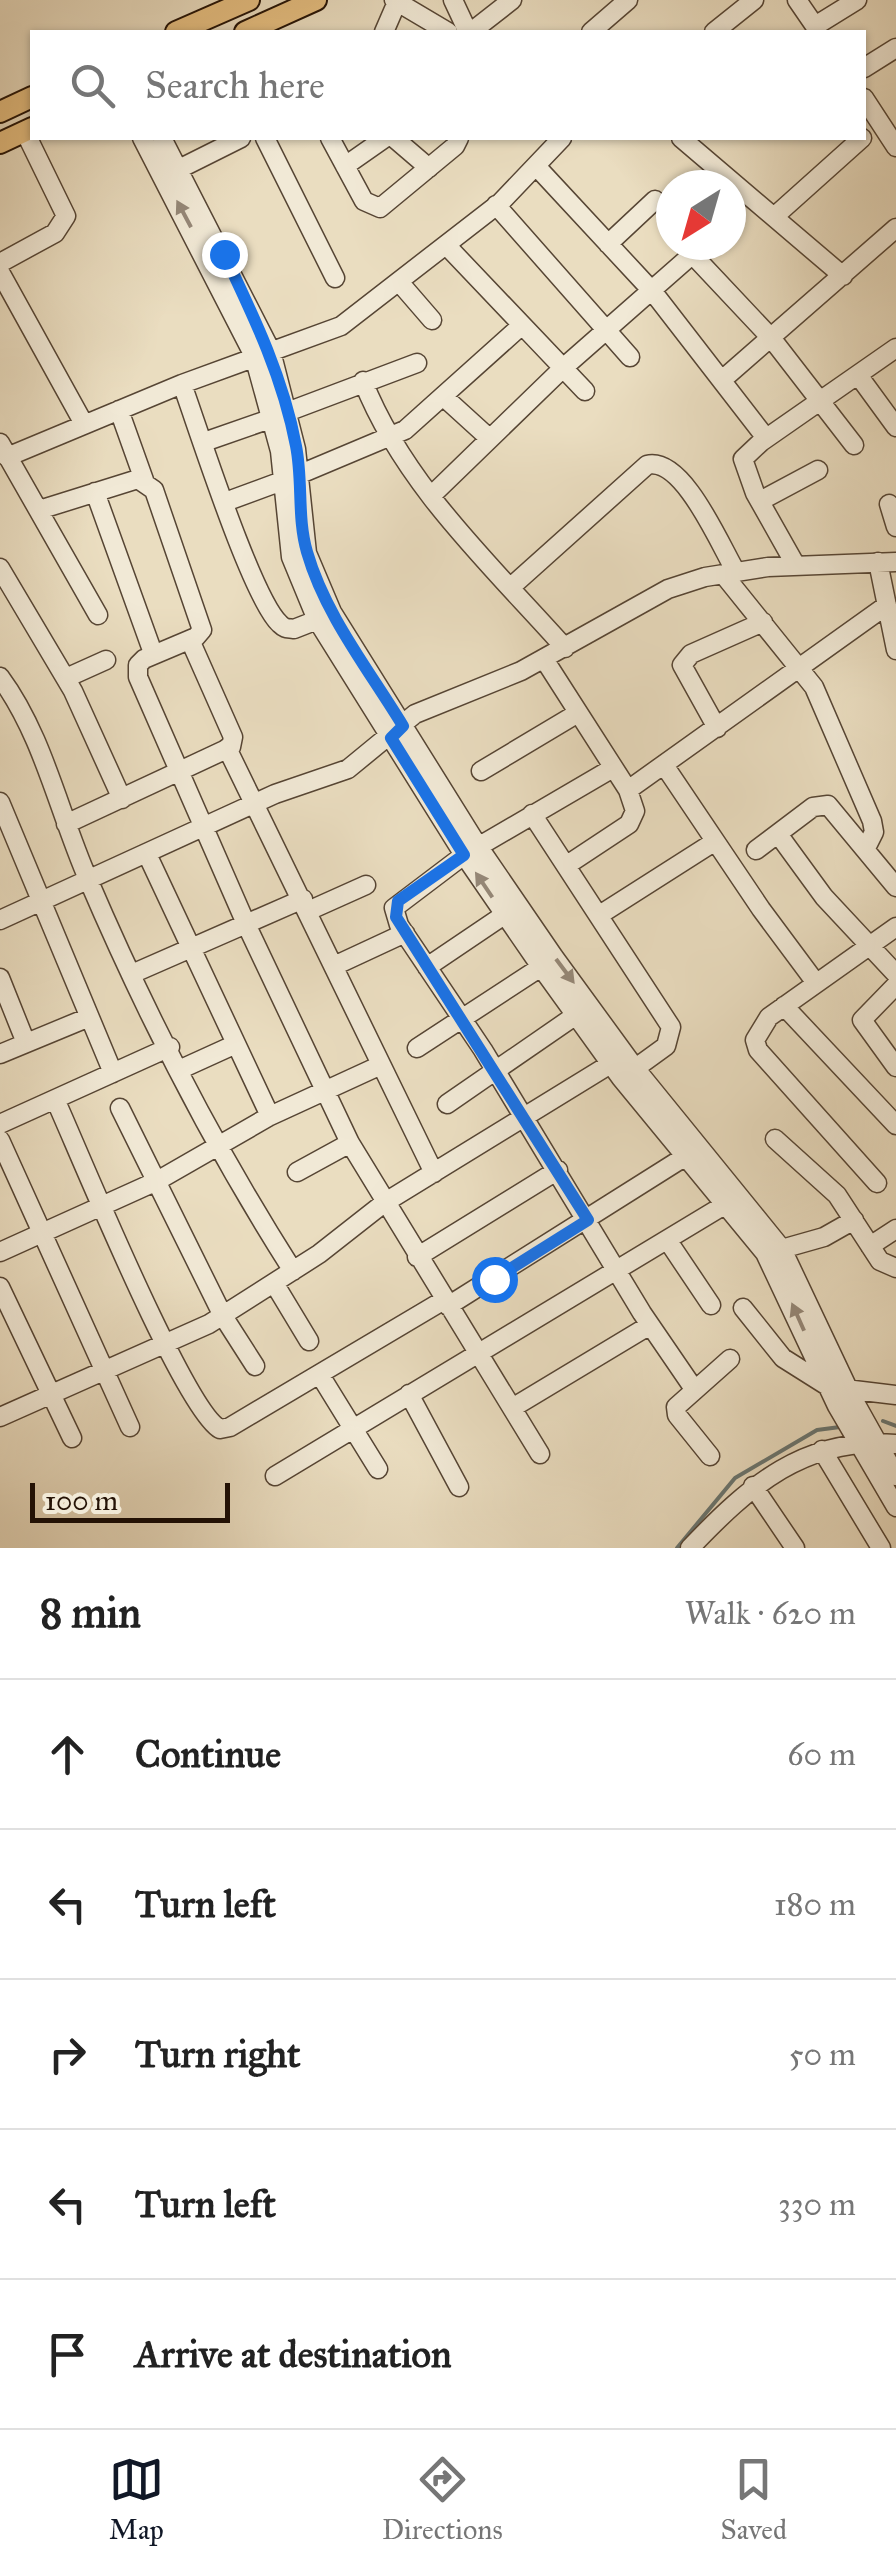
<!DOCTYPE html>
<html lang="en">
<head>
<meta charset="utf-8">
<style>
	:root { --surface:#fff; --page:#f6f6f6; --text:#222; --muted:#767676; --line:#e0e0e0; --accent:#111827 }
	body { margin:0; font-family:"IM FELL Great Primer",serif; background:var(--page); color:var(--text) }
	.compass { position:absolute; left:656px; top:170px; width:90px; height:90px; border-radius:50%; background:var(--surface); box-shadow:0 2px 8px #0004; rotate:217deg }
	.scale { position:absolute; left:30px; bottom:25px; width:200px; box-sizing:border-box; padding-left:10px; border:5px solid #241205; border-top:0; font-size:28px; line-height:35px; white-space:nowrap; color:#241205; -webkit-text-stroke:8px #f1e9d6; paint-order:stroke }
	.stop { position:absolute; width:30px; height:30px; margin:-22px; border:8px solid #1a73e8; border-radius:50%; background:#fff }
	.stop.end { background:#1a73e8; border-color:#fff; box-shadow:0 2px 10px #0008 }
	.list { margin:0; padding:0; list-style:none }
	h2 { display:flex; justify-content:space-between; align-items:center; height:130px; margin:0; padding:0 40px; font-size:42px }
	h2 small { font-size:32px; font-weight:400; color:var(--muted) }
	.list li { display:grid; grid-template-columns:65px 1fr auto; gap:30px; align-items:center; box-sizing:border-box; height:150px; padding:0 40px; border-top:2px solid var(--line) }
	.list b { display:block; font-size:38px; white-space:nowrap }
	.list em { font-size:32px; font-style:normal; color:var(--muted) }
	.icon { flex:none; width:55px; height:55px; fill:none; stroke:currentColor; stroke-width:2; stroke-linecap:round; stroke-linejoin:round }
	.map { position:relative; flex:none; width:896px; height:1548px; overflow:hidden }
	.search { position:absolute; background:var(--surface); box-shadow:0 2px 8px #0004; left:30px; right:30px; top:30px; height:110px; display:flex; align-items:center; gap:25px; box-sizing:border-box; padding:0 35px; border-radius:0px; color:var(--muted); font-size:38px }
	.sheet { height:880px; background:var(--surface) }
	nav { display:flex; justify-content:space-around; align-items:center; box-sizing:border-box; height:140px; border-top:2px solid var(--line); background:var(--surface); font-size:28px; color:var(--muted) }
	nav a { display:grid; justify-items:center; gap:5px }
	nav .on { color:var(--accent) }
	.map>svg:first-child { display:block }
	.lines { fill:none; stroke-linecap:round; stroke-linejoin:round }
	.stream { stroke:#6b7772; stroke-width:4 }
	.minor-casing { stroke:#564534; stroke-width:21 }
	.major-casing { stroke:#241205; stroke-width:24 }
	.minor { stroke:#f1e9d6; stroke-width:18 }
	.major { stroke:#e5be80; stroke-width:20 }
	.oneway { fill:#958878 }
	.route { stroke:#1a73e8; stroke-width:12 }
</style>
</head>
<body>
<div class="map">
<svg width="896" height="1548" viewBox="0 0 896 1548">
	<rect width="100%" height="100%" fill="#eaddc0"/>
	<filter id="stains"><feTurbulence type="fractalNoise" baseFrequency=".002" numOctaves="4"/><feColorMatrix values="0 0 0 0 .2 0 0 0 0 .09 0 0 0 0 .02 0 0 0 .5 -.17"/></filter>
	<radialGradient id="worn" r=".72"><stop offset=".6" stop-color="#630" stop-opacity="0"/><stop offset="1" stop-color="#630" stop-opacity=".3"/></radialGradient>
	<g class="lines">
		<!-- stream -->
		<path class="stream" d="M883,1421L896,1426
			M677,1548L735,1478L817,1430L840,1427"/>
		<defs>
			<path id="minor" d="M394,0L448,32
				M453,0L468,32
				M797,0L819,32
				M815,26L857,0
				M384,32L397,2
				M471,32L512,0
				M591,32L628,0
				M714,32L754,0
				M864,68L896,48
				M864,98L896,147
				M142,138L254,356L280,451L291,557L317,620L464,855L541,967L621,1078L765,1253L837,1406L896,1507
				M162,138L271,351L296,449L307,553L332,612L478,846L554,957L635,1068L782,1249L853,1399L896,1476
				M265,138L335,278
				M330,138L364,201L380,208L455,146L459,138
				M394,138L429,168
				M681,138L843,276
				M345,166L385,138
				M536,166L653,292L766,438
				M179,169L241,138
				M496,205L630,357
				M775,216L862,138
				M608,244L655,200
				M447,246L585,391
				M693,255L772,339L854,445
				M0,263L55,233L66,216L25,132
				M0,272L84,424
				M400,283L432,320
				M858,375L896,427
				M722,380L896,228
				M363,381C404,485 491,565 565,648
				M182,384C198,428 252,599 280,624C285,629 287,628 294,629L317,620
				M445,398L489,438
				M119,410L144,480
				M287,412L417,363
				M204,442L270,419
				M0,443L98,615
				M7,457L182,384L341,326L501,202L562,138
				M298,475L405,430L522,325
				M95,492L153,653
				M431,496L563,368L703,245
				M760,501L818,470
				M225,502L282,481
				M889,504L896,527
				M39,510L138,479L154,490L202,630L196,637L144,659L138,665V677L247,926L350,1143L540,1454
				M878,562L896,650
				M795,564L755,493L743,459L761,442L896,348
				M0,568L73,691L122,799
				M723,574L814,687L872,821L874,832L866,848
				M511,587L647,465C683,456 720,545 736,572
				M544,659L628,790L635,811L629,824L567,865
				M0,677C43,735 59,813 88,879C145,1012 215,1149 293,1271
				M66,678L106,660
				M717,728L682,665L691,654L763,622
				M227,748L434,1173
				M664,765L761,909L816,983
				M613,768L464,855L394,908L399,925L483,1050L642,1313L694,1389
				M481,771L578,713
				M628,790L887,605
				M0,802L113,1073
				M532,814L671,1027L666,1046L626,1075
				M66,824L231,747L233,737L190,640
				M778,834L824,897L896,974
				M756,850L813,807L828,805L896,887
				M147,854L270,1116
				M308,911L366,885
				M601,914L714,842
				M0,920L275,794L348,769L415,714L521,671L668,589L705,577L768,567L896,562
				M334,966L405,933
				M427,967L504,915
				M134,973L303,899
				M0,978L26,1043
				M896,985L862,1020L896,1067
				M784,1006L896,1125
				M417,1048L541,967
				M0,1054L87,1018
				M181,1069L236,1044
				M55,1099C79,1152 184,1410 220,1429L230,1427L444,1300
				M447,1104L576,1015
				M120,1108L223,1316L255,1366
				M0,1124L170,1047
				M775,1139L837,1195L880,1261L896,1268
				M0,1140L130,1427
				M297,1172L350,1143
				M877,1183L758,1050L755,1040L769,1017L896,927
				M668,1241L711,1305
				M870,1246L896,1229
				M0,1252L157,1181L270,1116L381,1065
				M771,1252L824,1237L854,1220
				M417,1257L558,1170
				M274,1283L309,1341
				M0,1287L72,1438
				M448,1306L686,1156
				M743,1308L783,1358L829,1387L896,1395
				M320,1375L378,1469
				M409,1394L459,1487
				M512,1408L650,1325
				M0,1417L209,1324L319,1254L384,1203L612,1063
				M822,1450L881,1548
				M710,1456L677,1415L676,1407L730,1359
				M275,1476L726,1204
				M753,1486L795,1548
				M690,1548C749,1486 805,1436 896,1444"/>
			<path id="major" d="M176,32L249,0
				M245,32L316,0
				M0,112L32,97
				M0,143L32,128"/>
		</defs>
		<!-- minor casing -->
		<use href="#minor" class="minor-casing"/>
		<!-- major casing -->
		<use href="#major" class="major-casing"/>
		<!-- minor -->
		<use href="#minor" class="minor"/>
		<!-- major -->
		<use href="#major" class="major"/>
	</g>
	<!-- one-way arrows -->
	<defs><path id="oneway-solid" d="M-6-.8H1V-3.2L6.5 0L1 3.2V.8H-6Z" transform="scale(2.5)"/></defs>
	<g class="oneway">
		<use href="#oneway-solid" transform="translate(184 214) rotate(-118)"/>
		<use href="#oneway-solid" transform="translate(484 885) rotate(-124)"/>
		<use href="#oneway-solid" transform="translate(565 971) rotate(53)"/>
		<use href="#oneway-solid" transform="translate(798 1317) rotate(-114)"/>
	</g>
	<g class="lines">
		<!-- route -->
		<path class="route" d="M224,254C254,317 283,377 296,446C303,481 297,518 307,552C325,615 369,670 403,726L391,738L464,855L398,901L396,917L588,1220L494,1279"/>
	</g>
	<rect width="100%" height="100%" filter="url(#stains)"/>
	<rect width="100%" height="100%" fill="url(#worn)"/>
</svg>
<svg class="compass" viewBox="-18 -18 36 36"><path d="M0-13l5 13h-10z" fill="#e53935"/><path d="M0 13l5-13h-10z" fill="#767676"/></svg>
<div class="scale">100 m</div>
<div class="stop" style="left:494px;top:1279px"></div>
<div class="stop end" style="left:224px;top:254px"></div>
<div class="search"><svg class="icon" aria-label="search" viewBox="0 0 24 24"><circle cx="10" cy="10" r="6"/><path d="M15 15l6 6"/></svg>Search here</div>
</div>
<section class="sheet">
<h2>8 min<small>Walk · 620 m</small></h2>
<ul class="list">
<li><svg class="icon" aria-label="ahead" viewBox="0 0 24 24"><path d="M12 20V5M6 11l6-6 6 6"/></svg><div><b>Continue</b></div><em>60 m</em></li>
<li><svg class="icon" aria-label="left" viewBox="0 0 24 24"><path d="M17 20v-9H6M10 6l-5 5 5 5"/></svg><div><b>Turn left</b></div><em>180 m</em></li>
<li><svg class="icon" aria-label="right" viewBox="0 0 24 24"><path d="M7 20v-9h11M14 6l5 5-5 5"/></svg><div><b>Turn right</b></div><em>50 m</em></li>
<li><svg class="icon" aria-label="left" viewBox="0 0 24 24"><path d="M17 20v-9H6M10 6l-5 5 5 5"/></svg><div><b>Turn left</b></div><em>330 m</em></li>
<li><svg class="icon" aria-label="arrive" viewBox="0 0 24 24"><path d="M6 21V4h12l-3 4 3 4H6"/></svg><div><b>Arrive at destination</b></div></li>
</ul>
</section>
<nav>
<a class="on"><svg class="icon" aria-label="map" viewBox="0 0 24 24"><path d="M3 6l6-2 6 2 6-2v14l-6 2-6-2-6 2zM9 4v14M15 6v14"/></svg>Map</a>
<a><svg class="icon" aria-label="directions" viewBox="0 0 24 24"><path d="M12 3l9 9-9 9-9-9zM9 14v-3h6M13 9l2 2-2 2"/></svg>Directions</a>
<a><svg class="icon" aria-label="saved" viewBox="0 0 24 24"><path d="M7 4h10v16l-5-4-5 4z"/></svg>Saved</a>
</nav>
</body>
</html>
